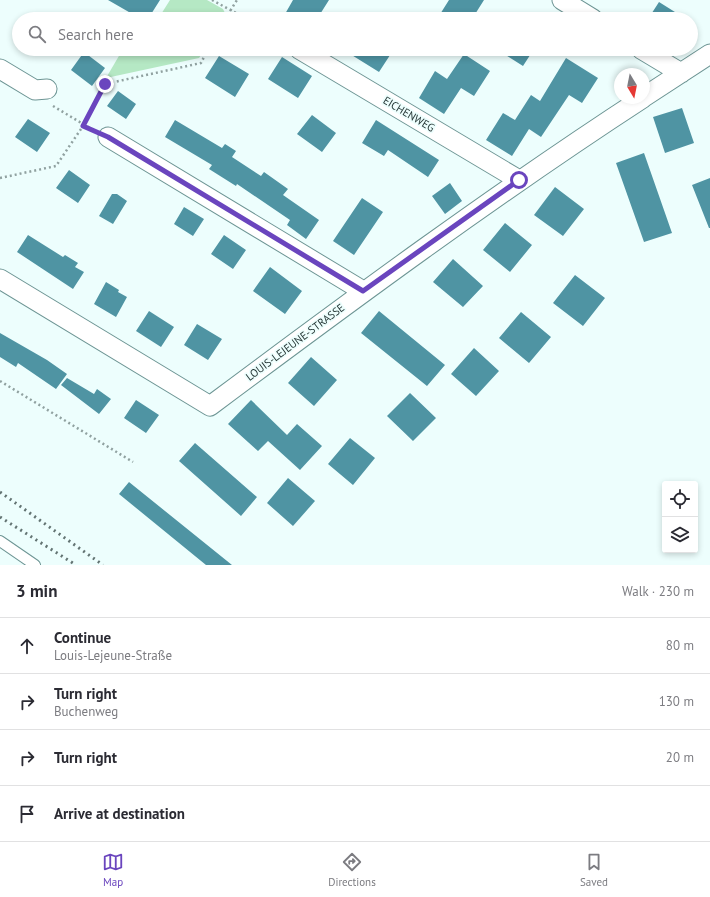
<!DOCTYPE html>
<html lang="en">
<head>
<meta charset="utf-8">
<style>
	:root { --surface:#fff; --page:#f7f7f7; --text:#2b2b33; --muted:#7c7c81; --line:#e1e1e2; --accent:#6a45be }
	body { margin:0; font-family:"PT Sans",sans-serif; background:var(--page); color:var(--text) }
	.controls { position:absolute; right:12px; bottom:12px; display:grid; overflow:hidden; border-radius:4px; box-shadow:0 2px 6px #0003 }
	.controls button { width:36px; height:36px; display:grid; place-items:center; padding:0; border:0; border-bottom:1px solid var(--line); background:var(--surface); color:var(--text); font:20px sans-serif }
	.compass { position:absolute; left:614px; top:68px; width:36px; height:36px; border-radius:50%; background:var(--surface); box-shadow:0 2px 6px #0003; rotate:170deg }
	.stop { position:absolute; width:12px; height:12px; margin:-9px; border:3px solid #6a45be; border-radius:50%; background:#fff }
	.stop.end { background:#6a45be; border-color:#fff; box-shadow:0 1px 4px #0008 }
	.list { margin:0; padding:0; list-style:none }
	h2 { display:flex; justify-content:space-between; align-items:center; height:52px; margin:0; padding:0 16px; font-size:17px }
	h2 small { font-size:13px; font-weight:400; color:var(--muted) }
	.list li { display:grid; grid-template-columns:26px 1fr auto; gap:12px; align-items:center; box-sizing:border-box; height:56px; padding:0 16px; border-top:1px solid var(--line) }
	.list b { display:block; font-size:15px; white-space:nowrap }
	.list p { margin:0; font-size:13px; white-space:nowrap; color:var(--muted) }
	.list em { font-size:13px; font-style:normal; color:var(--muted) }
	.icon { flex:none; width:22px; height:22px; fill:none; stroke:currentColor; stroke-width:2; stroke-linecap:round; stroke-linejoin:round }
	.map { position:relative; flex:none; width:710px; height:565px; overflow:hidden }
	.search { position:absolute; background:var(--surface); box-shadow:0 2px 6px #0003; left:12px; right:12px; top:12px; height:44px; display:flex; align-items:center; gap:10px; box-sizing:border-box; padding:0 14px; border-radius:22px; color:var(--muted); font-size:15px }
	.sheet { height:276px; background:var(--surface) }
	nav { display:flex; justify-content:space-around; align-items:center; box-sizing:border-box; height:56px; border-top:1px solid var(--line); background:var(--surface); font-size:11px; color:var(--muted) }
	nav a { display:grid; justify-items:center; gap:2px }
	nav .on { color:var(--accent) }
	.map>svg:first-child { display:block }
	.green { fill:#b5e8c4 }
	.building { fill:#4f94a3 }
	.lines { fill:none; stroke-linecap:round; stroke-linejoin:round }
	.lane-casing { stroke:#6d9594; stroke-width:12 }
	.street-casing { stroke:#6d9594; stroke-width:21 }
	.path { stroke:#90a1a0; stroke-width:2.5; stroke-dasharray:2 3; stroke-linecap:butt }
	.lane { stroke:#fff; stroke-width:10 }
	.street { stroke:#fff; stroke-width:19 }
	.rail { stroke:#637473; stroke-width:3; stroke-dasharray:2 4; stroke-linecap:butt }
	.route { stroke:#6a45be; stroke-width:5 }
	.labels { text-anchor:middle; stroke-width:3.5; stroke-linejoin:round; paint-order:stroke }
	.street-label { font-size:11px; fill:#263736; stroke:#edfefd }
</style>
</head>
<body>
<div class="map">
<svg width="710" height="565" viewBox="0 0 710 565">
	<rect width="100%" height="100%" fill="#edfefd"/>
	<!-- green -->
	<path class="green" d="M170,0H207L223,9L226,15L223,19H158Z
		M123,49H205L199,58L106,78Z"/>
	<!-- building -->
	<path class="building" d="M108,0H160L148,19H141Z
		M293,0H329L317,19H293L285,14Z
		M449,0H484L472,19H437Z
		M659,2L667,7L686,19H648Z
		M342,49H394L379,72Z
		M496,49H534L523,66Z
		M84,52L105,68L92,86L71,70Z
		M464,54L490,71L474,96L461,88L444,114L419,98L435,71L447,79Z
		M219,56L249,74L235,97L205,78Z
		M282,57L312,76L298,98L268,79Z
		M566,58L598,78L582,103L569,95L541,137L529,129L512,156L486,140L503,113L515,120L531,95L540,101Z
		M118,91L136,104L126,119L107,106Z
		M682,108L694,143L665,153L653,117Z
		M312,115L336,133L322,152L297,134Z
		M28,119L50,133L37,152L15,137Z
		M175,120L222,148L225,144L236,151L232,157L261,176L264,172L288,189L283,195L319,220L306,239L287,225L290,220L237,184L236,186L209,169L212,165L165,137Z
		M376,120L439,160L428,177L388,150L384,156L362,143Z
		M644,153L672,233L644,242L616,163Z
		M69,170L90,185L78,203L56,188Z
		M710,178V228H709L692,185Z
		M450,183L462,201L445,214L432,196Z
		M555,187L584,209L563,236L534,215Z
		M112,194H117L127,201L113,224L99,216Z
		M362,198L383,212L354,255L333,241Z
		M184,207L204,219L193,236L174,224Z
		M505,223L532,245L510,272L483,250Z
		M28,235L63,257L65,255L78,263L75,267L84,272L73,289L17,252Z
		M224,235L246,250L233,269L211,254Z
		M453,259L483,286L463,307L433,282Z
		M270,267L302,291L285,314L253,291Z
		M575,275L605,298L583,326L553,303Z
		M106,282L119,290L118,292L127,297L116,317L94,304Z
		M149,311L174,327L161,347L136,331Z
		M379,311L445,365L427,386L361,333Z
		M521,312L551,337L529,363L499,338Z
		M197,324L222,339L208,360L184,345Z
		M0,333L47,360L67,374L56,389L18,363L16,367L0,357Z
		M474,348L499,371L476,396L451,374Z
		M311,357L337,380L314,406L288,383Z
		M67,378L94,394L97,389L111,399L99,414L61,385Z
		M410,393L436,418L413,441L387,416Z
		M136,400L159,415L146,433L124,418Z
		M251,400L287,435L297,424L322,446L300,470L268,441L258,451L228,424Z
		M350,438L375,458L353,485L328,464Z
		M195,443L257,497L241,516L179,461Z
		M288,478L315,501L293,526L267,503Z
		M129,482L232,565H206L119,494Z"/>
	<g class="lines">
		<defs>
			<path id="lane" d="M0,541L35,565"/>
			<path id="street" d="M562,0L593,19
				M299,49L519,180
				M641,49L681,73
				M0,69L35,90L47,89
				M644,97L710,54
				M108,137L363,291
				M0,279L210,406C352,300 494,195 643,98"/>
		</defs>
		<!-- lane casing -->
		<use href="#lane" class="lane-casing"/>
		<!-- street casing -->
		<use href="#street" class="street-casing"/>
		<!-- path -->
		<path class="path" d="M212,0L247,19
			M225,19L237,0
			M53,106L93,130
			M0,178L56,166L83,126L105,84L201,63L208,49
			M0,381L133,462"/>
		<!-- lane -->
		<use href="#lane" class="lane"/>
		<!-- street -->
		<use href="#street" class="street"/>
		<!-- rail -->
		<path class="rail" d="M0,492L103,565
			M0,517L76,565"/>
	</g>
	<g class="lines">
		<!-- route -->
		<path class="route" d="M105,84L83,126L108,137L363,291L519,180"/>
	</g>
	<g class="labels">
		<!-- street labels -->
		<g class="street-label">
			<text transform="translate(409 114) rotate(31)" y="4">EICHENWEG</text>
			<text transform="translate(295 342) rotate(-37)" y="4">LOUIS-LEJEUNE-STRASSE</text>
		</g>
	</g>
</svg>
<div class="controls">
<button><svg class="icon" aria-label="locate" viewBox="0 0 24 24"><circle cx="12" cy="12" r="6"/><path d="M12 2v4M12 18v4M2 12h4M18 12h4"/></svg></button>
<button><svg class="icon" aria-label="layers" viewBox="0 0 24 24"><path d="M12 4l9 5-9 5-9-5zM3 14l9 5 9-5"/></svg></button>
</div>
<svg class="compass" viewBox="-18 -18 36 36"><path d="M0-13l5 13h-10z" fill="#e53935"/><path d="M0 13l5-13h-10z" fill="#7c7c81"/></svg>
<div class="stop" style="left:519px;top:180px"></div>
<div class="stop end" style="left:105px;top:84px"></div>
<div class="search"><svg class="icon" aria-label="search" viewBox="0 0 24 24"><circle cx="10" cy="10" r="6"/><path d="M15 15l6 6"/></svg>Search here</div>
</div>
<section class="sheet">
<h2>3 min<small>Walk · 230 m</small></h2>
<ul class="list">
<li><svg class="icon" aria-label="ahead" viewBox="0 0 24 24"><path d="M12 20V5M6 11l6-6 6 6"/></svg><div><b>Continue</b><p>Louis-Lejeune-Straße</p></div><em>80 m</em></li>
<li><svg class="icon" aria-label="right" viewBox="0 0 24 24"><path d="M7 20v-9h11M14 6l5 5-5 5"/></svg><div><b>Turn right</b><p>Buchenweg</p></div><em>130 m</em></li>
<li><svg class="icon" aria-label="right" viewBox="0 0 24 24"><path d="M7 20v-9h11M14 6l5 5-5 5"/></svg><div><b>Turn right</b></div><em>20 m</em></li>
<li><svg class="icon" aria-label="arrive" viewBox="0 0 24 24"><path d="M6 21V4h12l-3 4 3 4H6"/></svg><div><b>Arrive at destination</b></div></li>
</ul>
</section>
<nav>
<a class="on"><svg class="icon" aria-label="map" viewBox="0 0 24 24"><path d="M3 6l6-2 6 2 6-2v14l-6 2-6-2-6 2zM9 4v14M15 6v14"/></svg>Map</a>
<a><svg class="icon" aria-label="directions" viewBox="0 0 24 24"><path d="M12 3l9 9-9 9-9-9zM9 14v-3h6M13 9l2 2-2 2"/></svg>Directions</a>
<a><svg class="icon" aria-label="saved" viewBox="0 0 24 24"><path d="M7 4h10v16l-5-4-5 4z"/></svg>Saved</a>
</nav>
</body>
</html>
